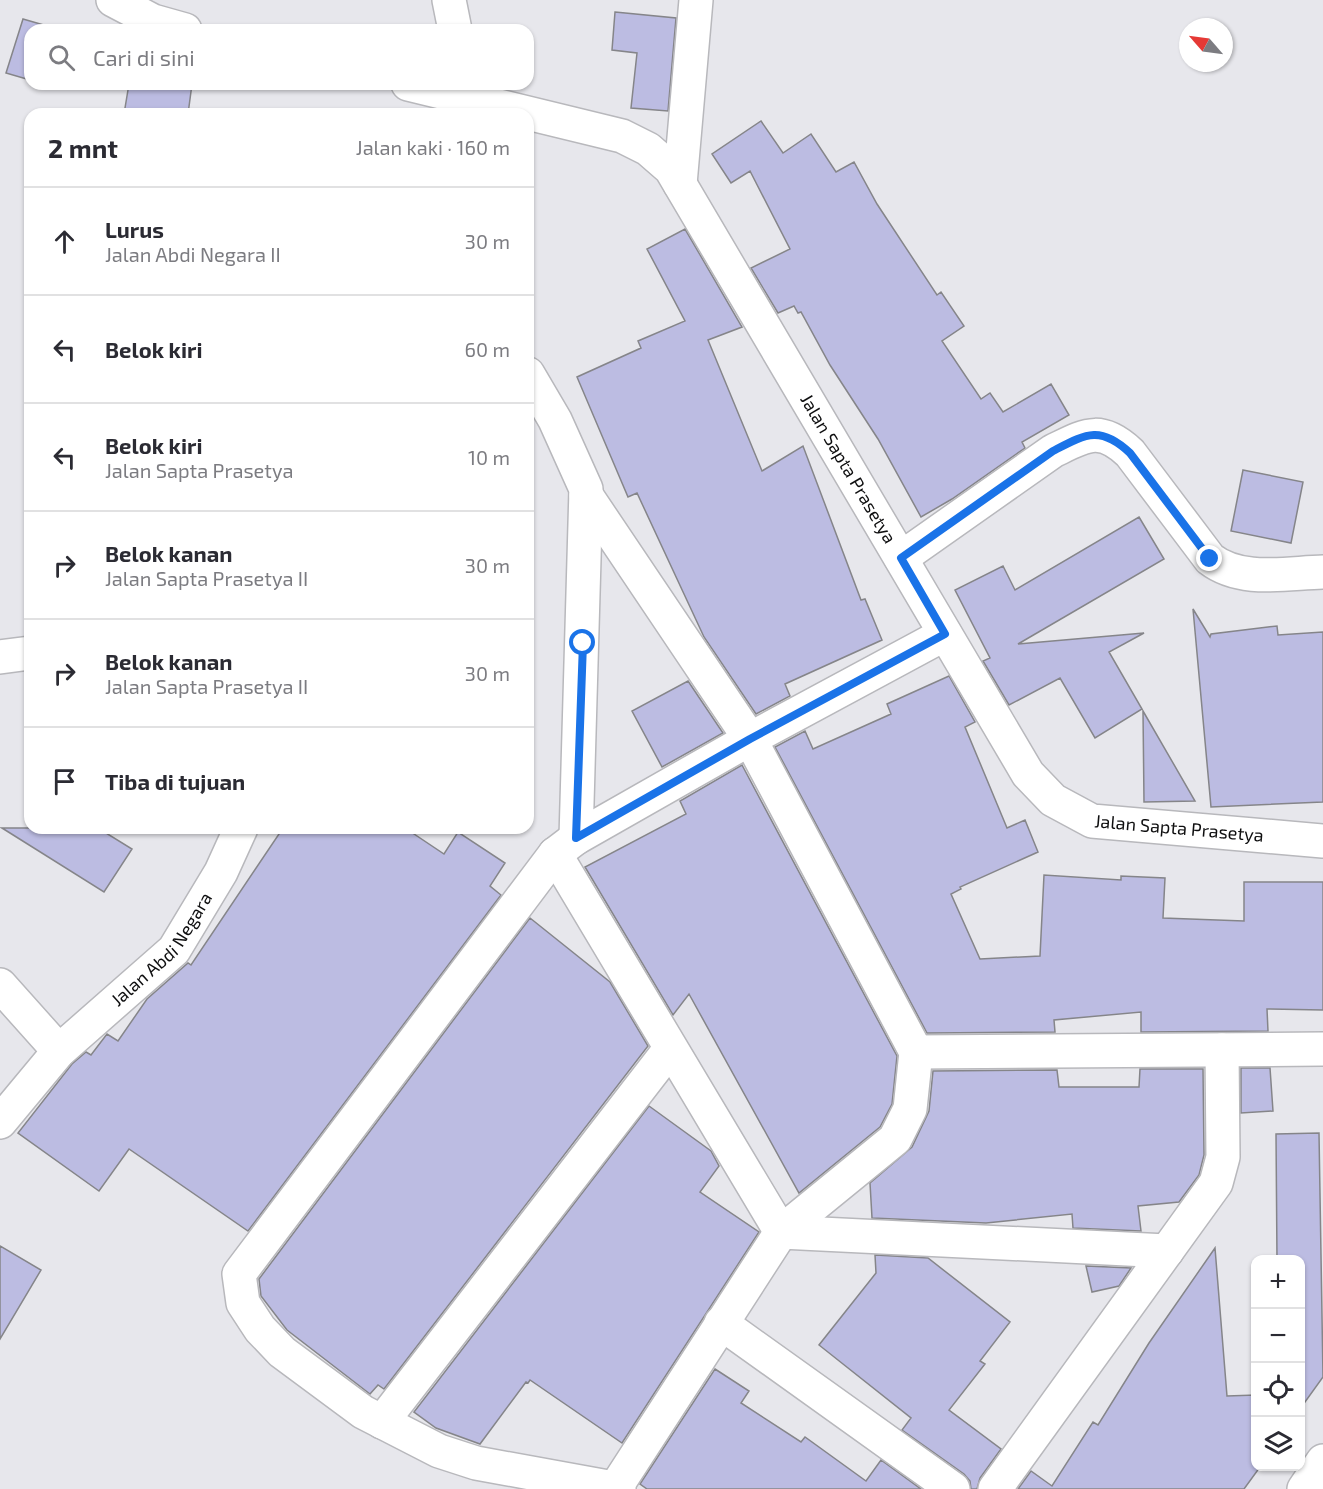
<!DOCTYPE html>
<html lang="id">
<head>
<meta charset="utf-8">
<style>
	:root { --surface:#fff; --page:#f7f7f7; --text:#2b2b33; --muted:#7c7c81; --line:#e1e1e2 }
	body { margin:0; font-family:"Exo 2",sans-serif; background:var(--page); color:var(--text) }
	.controls { position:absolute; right:18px; bottom:18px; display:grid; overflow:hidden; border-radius:12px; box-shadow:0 2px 4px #0004 }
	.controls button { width:54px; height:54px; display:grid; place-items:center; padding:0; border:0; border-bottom:2px solid var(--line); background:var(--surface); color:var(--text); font:30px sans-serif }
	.compass { position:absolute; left:1179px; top:18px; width:54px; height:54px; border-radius:50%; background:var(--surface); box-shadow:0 2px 4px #0004; rotate:298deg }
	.stop { position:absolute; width:18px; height:18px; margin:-14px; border:4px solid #1a73e8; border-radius:50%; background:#fff }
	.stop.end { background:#1a73e8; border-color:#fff; box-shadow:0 2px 6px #0008 }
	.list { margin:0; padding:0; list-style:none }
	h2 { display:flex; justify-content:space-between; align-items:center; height:78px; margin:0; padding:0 24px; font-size:26px }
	h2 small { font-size:20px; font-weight:400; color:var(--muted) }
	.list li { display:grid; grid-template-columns:39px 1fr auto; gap:18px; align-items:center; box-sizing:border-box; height:108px; padding:0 24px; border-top:2px solid var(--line) }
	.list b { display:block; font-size:22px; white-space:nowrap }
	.list p { margin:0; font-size:20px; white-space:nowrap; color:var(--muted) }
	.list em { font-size:20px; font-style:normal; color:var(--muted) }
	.icon { flex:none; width:33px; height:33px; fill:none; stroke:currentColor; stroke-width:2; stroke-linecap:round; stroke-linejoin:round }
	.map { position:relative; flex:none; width:1323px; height:1489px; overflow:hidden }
	.search { position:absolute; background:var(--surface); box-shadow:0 2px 4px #0004; left:24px; top:24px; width:510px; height:66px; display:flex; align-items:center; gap:15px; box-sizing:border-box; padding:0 21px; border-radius:18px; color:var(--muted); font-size:22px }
	.panel { position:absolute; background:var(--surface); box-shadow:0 2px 4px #0004; left:24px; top:108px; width:510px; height:726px; border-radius:18px }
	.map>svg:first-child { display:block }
	.building { fill:#bcbce2; stroke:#858589; stroke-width:1.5 }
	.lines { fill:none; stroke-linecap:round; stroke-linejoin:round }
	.minor-casing { stroke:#b8b8bc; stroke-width:36 }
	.minor { stroke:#fff; stroke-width:33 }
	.route { stroke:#1a73e8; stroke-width:8 }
	.labels { text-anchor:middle; stroke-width:5; stroke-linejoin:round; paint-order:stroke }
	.street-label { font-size:18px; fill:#0e0e0f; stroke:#e7e7ec }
</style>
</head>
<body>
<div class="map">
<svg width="1323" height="1489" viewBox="0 0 1323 1489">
	<rect width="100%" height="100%" fill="#e7e7ec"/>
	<!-- building -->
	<path class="building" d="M615,12L676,18L668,111L631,108L637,53L612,50Z
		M23,19L61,30H30V80L6,73Z
		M129,84H192L188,114H124Z
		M761,121L783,153L811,134L836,172L854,162L877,204L937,295L941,292L964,326L942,341L981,399L990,393L1003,412L1051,384L1069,415L1022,442L1025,448L952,499L921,517L878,439L830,365L801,312L798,313L794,306L778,313L751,268L790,249L750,171L731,183L712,154Z
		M685,229L742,327L708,340L762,471L803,446L861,600L865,599L882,640L785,684L790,696L756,714L704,637L637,493L628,497L577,377L641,348L638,341L685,321L647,249Z
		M1243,470L1303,482L1291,543L1231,531Z
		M1139,517L1164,559L1018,644L1144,633L1109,652L1142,709L1095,738L1060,678L1009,705L983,661L990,658L955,590L1003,566L1015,590Z
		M1193,609L1210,637L1211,634L1277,626L1278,635L1323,632V802L1211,807Z
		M949,676L975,722L965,727L1007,828L1025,820L1038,852L960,887L961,889L951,894L980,959L1040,956L1044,875L1121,880V876L1165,878L1163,918L1244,921V882H1323V1010L1267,1009L1268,1031L1141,1032V1012L1054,1020L1055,1032L927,1033L775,747L805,731L813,749L891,714L887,704Z
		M688,681L723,733L662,767L632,711Z
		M1143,711L1195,801L1144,802Z
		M742,765L897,1056L892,1104L880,1127L799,1193L689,994L673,1015L585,867L686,814L680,801Z
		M2,828H98L132,849L104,892Z
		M283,828H405L444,854L458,832L505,863L490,886L501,895L248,1231L129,1149L99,1191L18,1133L72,1064L86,1052L91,1055L107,1034L118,1041L147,999L188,963L191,965Z
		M530,918L610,982L648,1046L384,1389L378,1385L370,1394L287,1330L261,1296L259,1279Z
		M1241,1068H1270L1273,1111L1241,1113Z
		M1140,1069H1203L1204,1155L1199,1175L1179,1202L1138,1206L1141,1231L1073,1228L1072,1214L986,1223L872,1218L870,1183L912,1147L929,1111L933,1071L1057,1070L1059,1087H1139Z
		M649,1106L711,1151L719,1166L700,1192L759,1232L622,1443L530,1380L528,1383L526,1382L480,1444L436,1428L414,1412Z
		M1319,1133L1323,1377L1300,1409V1260H1277L1276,1134Z
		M0,1246L41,1270L0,1339Z
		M1215,1248L1227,1396L1256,1395V1467H1260L1244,1489H1018L1031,1471L1052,1486L1093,1422L1098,1425L1149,1343Z
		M875,1255L928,1258L1010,1322L980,1361L985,1364L949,1410L1001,1449L980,1478L977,1489H971L970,1481L964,1474L902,1430L911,1418L819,1345L876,1273Z
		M1086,1266L1131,1268L1119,1286L1092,1292Z
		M715,1369L749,1391L741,1403L801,1442L805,1437L866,1481L881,1460L921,1489H647L640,1484Z"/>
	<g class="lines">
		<defs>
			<g id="minor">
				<path d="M113,0L153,21L185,30"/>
				<path d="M449,0L455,30"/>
				<path id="s1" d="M408,84L622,136L648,149L671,169L1028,774L1053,800L1092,821L1323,841"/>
				<path d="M680,184L696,0"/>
				<path d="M528,374L555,420L586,489L576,838"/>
				<path d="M586,495L750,739L916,1052L910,1109L895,1139L781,1232L616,1487"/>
				<path d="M901,558L1053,451C1086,435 1100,425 1130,453L1210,559C1241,583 1286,573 1323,572"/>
				<path d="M0,657L30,653"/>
				<path d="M555,854L781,1232"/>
				<path d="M0,985L59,1051"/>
				<path d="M916,1052L1323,1049"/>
				<path id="s2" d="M0,1122L59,1051L174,950L221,872L241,828"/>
				<path d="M781,1232L1167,1251"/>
				<path d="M721,1323L953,1489"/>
				<path d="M382,1422L670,1049"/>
				<path d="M619,1489L476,1463L439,1451L363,1412L282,1352L260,1329L243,1303L239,1274L555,854L576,838L750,739L945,634"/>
				<path d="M995,1489L1216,1183L1223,1157L1222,1050"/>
				<path d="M1304,1489L1323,1461"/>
			</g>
		</defs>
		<!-- minor casing -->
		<use href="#minor" class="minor-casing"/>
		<!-- minor -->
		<use href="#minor" class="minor"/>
	</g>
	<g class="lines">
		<!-- route -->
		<path class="route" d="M583,643L576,838L750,739L945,634L901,558L1053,451C1086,434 1100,425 1130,453L1210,559"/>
	</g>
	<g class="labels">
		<!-- street labels -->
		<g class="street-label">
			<text dy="6" stroke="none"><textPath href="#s1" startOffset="628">Jalan Sapta Prasetya</textPath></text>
			<text dy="6" stroke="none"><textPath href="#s1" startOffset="1150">Jalan Sapta Prasetya</textPath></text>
			<text dy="6" stroke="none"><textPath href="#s2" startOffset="238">Jalan Abdi Negara</textPath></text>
		</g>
	</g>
</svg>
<div class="controls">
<button>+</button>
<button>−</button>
<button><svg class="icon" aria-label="locate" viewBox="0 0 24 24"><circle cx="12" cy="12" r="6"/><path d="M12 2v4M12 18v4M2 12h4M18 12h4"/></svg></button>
<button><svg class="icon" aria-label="layers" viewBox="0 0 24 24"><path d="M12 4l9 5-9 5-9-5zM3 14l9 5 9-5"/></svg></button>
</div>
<svg class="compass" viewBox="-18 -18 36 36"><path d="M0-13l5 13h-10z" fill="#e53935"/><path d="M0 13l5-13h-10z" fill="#7c7c81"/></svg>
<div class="stop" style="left:583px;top:643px"></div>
<div class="stop end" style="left:1210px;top:559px"></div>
<div class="search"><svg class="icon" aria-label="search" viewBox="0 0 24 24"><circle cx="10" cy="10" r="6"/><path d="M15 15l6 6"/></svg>Cari di sini</div>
<section class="panel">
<h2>2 mnt<small>Jalan kaki · 160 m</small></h2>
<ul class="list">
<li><svg class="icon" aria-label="ahead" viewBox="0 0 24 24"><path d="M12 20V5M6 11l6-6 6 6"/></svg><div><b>Lurus</b><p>Jalan Abdi Negara II</p></div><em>30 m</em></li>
<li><svg class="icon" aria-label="left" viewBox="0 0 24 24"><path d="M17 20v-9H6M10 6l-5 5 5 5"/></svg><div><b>Belok kiri</b></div><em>60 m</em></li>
<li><svg class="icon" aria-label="left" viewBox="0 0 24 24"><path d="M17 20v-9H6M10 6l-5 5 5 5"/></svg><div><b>Belok kiri</b><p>Jalan Sapta Prasetya</p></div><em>10 m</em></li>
<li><svg class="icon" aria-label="right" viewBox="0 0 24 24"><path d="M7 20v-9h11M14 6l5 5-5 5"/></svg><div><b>Belok kanan</b><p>Jalan Sapta Prasetya II</p></div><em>30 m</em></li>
<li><svg class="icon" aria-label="right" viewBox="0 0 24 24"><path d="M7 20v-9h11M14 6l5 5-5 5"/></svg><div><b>Belok kanan</b><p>Jalan Sapta Prasetya II</p></div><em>30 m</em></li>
<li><svg class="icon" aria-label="arrive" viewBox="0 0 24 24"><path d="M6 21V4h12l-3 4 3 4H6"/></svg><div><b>Tiba di tujuan</b></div></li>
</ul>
</section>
</div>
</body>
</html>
